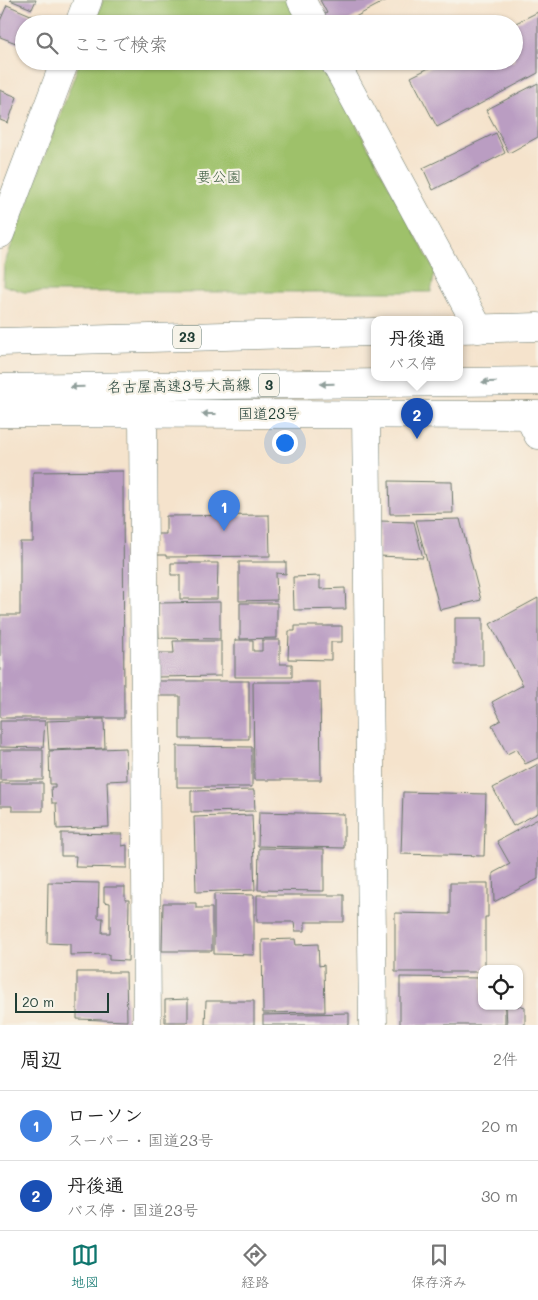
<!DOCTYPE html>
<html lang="ja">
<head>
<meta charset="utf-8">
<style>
	:root { --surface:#fff; --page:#f2f2f2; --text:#222; --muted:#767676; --line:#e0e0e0; --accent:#0f766e }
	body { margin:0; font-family:Mali,"Klee One",sans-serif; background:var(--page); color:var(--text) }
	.controls { position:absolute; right:15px; bottom:15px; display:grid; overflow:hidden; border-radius:10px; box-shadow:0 1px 4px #0004 }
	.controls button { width:45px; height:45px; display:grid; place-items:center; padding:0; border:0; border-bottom:1px solid var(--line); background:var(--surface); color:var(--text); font:25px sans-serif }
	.scale { position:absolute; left:15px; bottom:12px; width:94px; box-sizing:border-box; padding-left:5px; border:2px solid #1f3d34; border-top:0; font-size:14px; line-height:18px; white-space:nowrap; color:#1f3d34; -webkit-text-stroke:4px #f7f3e8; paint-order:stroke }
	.you { position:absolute; left:284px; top:442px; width:18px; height:18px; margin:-12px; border:4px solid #fff; border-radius:50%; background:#1a73e8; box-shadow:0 0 0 8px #1a73e833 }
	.badge { display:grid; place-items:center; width:32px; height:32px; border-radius:50%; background:var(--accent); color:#fff; font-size:16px; font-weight:700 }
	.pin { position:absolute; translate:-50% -41px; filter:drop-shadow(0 1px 2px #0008) }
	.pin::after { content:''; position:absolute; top:26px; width:18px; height:15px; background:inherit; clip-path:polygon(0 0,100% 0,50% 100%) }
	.popup { position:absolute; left:371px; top:316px; width:92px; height:65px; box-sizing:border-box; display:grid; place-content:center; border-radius:10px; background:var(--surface); filter:drop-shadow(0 1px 4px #0005); font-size:16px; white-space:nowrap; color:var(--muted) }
	.popup b { font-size:19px; color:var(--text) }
	.popup::after { content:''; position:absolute; left:50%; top:100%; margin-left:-10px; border:10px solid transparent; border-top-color:var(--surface) }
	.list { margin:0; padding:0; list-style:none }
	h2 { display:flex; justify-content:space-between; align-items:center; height:65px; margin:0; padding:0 20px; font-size:21px }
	h2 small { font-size:16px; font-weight:400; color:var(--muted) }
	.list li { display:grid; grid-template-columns:32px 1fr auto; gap:15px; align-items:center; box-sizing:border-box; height:70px; padding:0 20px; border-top:1px solid var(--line) }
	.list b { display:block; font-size:19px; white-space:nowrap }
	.list p { margin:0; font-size:16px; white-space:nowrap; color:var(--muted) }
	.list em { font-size:16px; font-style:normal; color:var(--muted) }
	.icon { flex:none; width:28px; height:28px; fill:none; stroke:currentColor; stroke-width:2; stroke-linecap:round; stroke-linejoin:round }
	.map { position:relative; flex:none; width:538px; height:1025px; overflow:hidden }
	.search { position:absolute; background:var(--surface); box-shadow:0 1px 4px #0004; left:15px; right:15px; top:15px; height:55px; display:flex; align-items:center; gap:12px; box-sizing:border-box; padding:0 18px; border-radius:28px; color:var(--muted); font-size:19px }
	.sheet { height:205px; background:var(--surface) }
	nav { display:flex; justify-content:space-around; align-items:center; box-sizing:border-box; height:70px; border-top:1px solid var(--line); background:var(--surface); font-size:14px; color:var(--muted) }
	nav a { display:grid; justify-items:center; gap:2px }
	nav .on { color:var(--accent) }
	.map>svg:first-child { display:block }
	.green { fill:#9ec16a; stroke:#5e7f4f }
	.building { fill:#ba9dc2 }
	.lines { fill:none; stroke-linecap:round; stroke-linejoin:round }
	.minor-casing { stroke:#6a7769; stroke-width:29 }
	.highway-casing { stroke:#6a7769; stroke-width:29 }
	.minor { stroke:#fff; stroke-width:28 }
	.highway { stroke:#fff; stroke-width:28 }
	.oneway { fill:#8f9e9a }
	.labels { text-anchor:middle; stroke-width:4.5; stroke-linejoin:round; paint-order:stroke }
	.shield { fill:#f7f3e8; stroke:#60746a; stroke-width:1 }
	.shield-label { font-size:14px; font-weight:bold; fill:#1f3d34 }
	.park-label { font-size:15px; fill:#3f5e42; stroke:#f7f3e8 }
	.street-label { font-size:15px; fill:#1f3d34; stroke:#f7f3e8 }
</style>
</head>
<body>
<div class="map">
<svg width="538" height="1025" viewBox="0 0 538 1025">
	<rect width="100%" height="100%" fill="#f7f3e8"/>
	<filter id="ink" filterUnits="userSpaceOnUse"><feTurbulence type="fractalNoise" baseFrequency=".02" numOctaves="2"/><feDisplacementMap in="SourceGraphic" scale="10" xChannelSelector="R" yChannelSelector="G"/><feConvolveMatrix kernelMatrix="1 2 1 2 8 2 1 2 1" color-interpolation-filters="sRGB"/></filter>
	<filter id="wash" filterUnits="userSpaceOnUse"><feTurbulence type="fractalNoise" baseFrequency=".0096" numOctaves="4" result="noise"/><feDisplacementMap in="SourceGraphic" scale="20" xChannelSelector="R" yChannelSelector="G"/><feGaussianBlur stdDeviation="1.12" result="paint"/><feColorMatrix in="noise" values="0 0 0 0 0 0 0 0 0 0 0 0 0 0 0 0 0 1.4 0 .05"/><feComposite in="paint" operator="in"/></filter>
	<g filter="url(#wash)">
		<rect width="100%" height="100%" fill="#f5e3cc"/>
		<!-- green -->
		<path class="green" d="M103,0H289L302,24H94Z
			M80,61H322L435,271L431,292H24L3,285L4,265Z"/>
		<g id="blocks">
			<!-- building -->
			<path class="building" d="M10,0H36L32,9Z
				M320,0H387L342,24H327L323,15L327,13Z
				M7,5L52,24H24V46L0,37V21Z
				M538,12V73L437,127L411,77L443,61H514V24Z
				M538,83V137L509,153L486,110Z
				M0,90L17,97L8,123L0,120Z
				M496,133L505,153L433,190L423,168Z
				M123,471L124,718H0V615H20V542H33V472Z
				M389,481L452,482L453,513L390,514Z
				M269,515L270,556L166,557V555H157V534H166V516Z
				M460,519L481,600L440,610L416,520Z
				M380,521L414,522L423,558L379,556Z
				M239,562H286V574L276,573L277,600L239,601Z
				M171,563H218L217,599H180V575H171Z
				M320,576V589L345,588L346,609L294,610L293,577Z
				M538,598V758L525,764L517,749L507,754L492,725L501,720L492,702L523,685L490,624Z
				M220,602V639L159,638L158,603Z
				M240,603H277V638L240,639Z
				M455,618H483V665H455Z
				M295,626H342V642H331V660L288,659L289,631H295Z
				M235,640H253V651H262V640H280V664H292V677H235Z
				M173,641H221V676L157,677V653H174Z
				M158,681H249V739H180V696H158Z
				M253,682H320L321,780H254Z
				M104,719L105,748L49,750L47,721Z
				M0,721H45L43,748L0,747Z
				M177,746L252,747V787H177Z
				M126,748L127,780L107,781L109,827L57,829L56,803H52L51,787H55V784H50L49,751Z
				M0,750H43V780H0Z
				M538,764V813L513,826L493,788Z
				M0,783H43V811H12V806H0Z
				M254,790L255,811L191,812V791Z
				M403,792L486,794L484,856L401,854Z
				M259,812L344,814V848L258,846Z
				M252,815L255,890L196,892L194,817Z
				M538,819V879L494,902L493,873L510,864L497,841Z
				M61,833L122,834V846L127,845V868L75,867L76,856H61Z
				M259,848L324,849V891L258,890Z
				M48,882L99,883L98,918H103L102,933H110V903L104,902V887H125V900H129L128,961L109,960V954L70,955V944L47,943Z
				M450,883H488V917H485V969H482V972H395V913L450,914Z
				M214,894L254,895V955L214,954Z
				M257,895H344V922H305V931H295L294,922H257Z
				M163,903H196V908H212V951H162Z
				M295,939L296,945L318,944L319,966L324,965L325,1012L263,1013L262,940Z
				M77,972H126L127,1021L77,1019Z
				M400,977L482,978V1006H505V1025H400Z
				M188,999V1022H165V1000Z
				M206,1001H254V1025H205Z
				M519,1005L525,1007V1025H507L506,1006H519Z
				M349,1013V1025H263V1015Z"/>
		</g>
	</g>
	<g filter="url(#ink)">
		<use href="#blocks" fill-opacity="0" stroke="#6a7769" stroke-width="1"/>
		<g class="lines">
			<defs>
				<path id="minor" d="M301,0L314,24
					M79,24L88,0
					M334,61L479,329
					M0,234L65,61
					M143,414L147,1025
					M366,415L373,1025
					M528,415L538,435"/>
				<path id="highway" d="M460,329L538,327
					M0,342L374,332
					M0,388L538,381
					M0,413L538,415"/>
			</defs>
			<!-- minor casing -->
			<use href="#minor" class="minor-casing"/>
			<!-- highway casing -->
			<use href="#highway" class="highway-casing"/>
			<!-- minor -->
			<use href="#minor" class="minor"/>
			<!-- highway -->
			<use href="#highway" class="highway"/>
		</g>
		<!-- one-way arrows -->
		<defs><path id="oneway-solid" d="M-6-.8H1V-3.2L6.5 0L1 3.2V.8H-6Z" transform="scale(1.25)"/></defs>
		<g class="oneway">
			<use href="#oneway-solid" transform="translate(489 382) rotate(179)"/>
			<use href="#oneway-solid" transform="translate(327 384) rotate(179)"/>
			<use href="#oneway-solid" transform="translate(77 387) rotate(179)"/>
			<use href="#oneway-solid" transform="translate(209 414) rotate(-180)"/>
		</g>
	</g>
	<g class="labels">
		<!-- shield labels -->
		<g class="shield">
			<rect x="173" y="325.5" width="28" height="23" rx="4"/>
			<rect x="259" y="373.5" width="20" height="23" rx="4"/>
		</g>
		<g class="shield-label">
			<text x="187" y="342">23</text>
			<text x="269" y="390">3</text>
		</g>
		<!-- park labels -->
		<g class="park-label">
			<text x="219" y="182">要公園</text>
		</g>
		<!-- street labels -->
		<g class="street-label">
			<text transform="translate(179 386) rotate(-1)" y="5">名古屋高速3号大高線</text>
			<text x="269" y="419">国道23号</text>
		</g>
	</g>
</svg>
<div class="controls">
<button><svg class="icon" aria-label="locate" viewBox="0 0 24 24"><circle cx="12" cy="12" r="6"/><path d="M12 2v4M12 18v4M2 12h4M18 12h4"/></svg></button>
</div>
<div class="scale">20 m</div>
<div class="you"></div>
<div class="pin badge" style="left:224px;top:531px;background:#3f7fe0">1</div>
<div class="pin badge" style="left:417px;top:439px;background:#1a4fb4">2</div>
<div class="popup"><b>丹後通</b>バス停</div>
<div class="search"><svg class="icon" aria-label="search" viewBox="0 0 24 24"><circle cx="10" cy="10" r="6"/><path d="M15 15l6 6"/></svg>ここで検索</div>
</div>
<section class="sheet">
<h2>周辺<small>2件</small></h2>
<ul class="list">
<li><span class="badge" style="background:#3f7fe0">1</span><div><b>ローソン</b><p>スーパー · 国道23号</p></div><em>20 m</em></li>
<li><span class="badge" style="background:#1a4fb4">2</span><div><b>丹後通</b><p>バス停 · 国道23号</p></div><em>30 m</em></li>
</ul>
</section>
<nav>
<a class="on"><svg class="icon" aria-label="map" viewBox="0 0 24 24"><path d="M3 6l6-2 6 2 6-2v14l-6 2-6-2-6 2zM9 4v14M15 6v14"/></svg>地図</a>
<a><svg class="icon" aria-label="directions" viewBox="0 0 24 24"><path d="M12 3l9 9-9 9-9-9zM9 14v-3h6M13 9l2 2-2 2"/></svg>経路</a>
<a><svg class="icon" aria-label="saved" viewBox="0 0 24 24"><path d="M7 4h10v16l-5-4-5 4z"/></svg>保存済み</a>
</nav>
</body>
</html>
